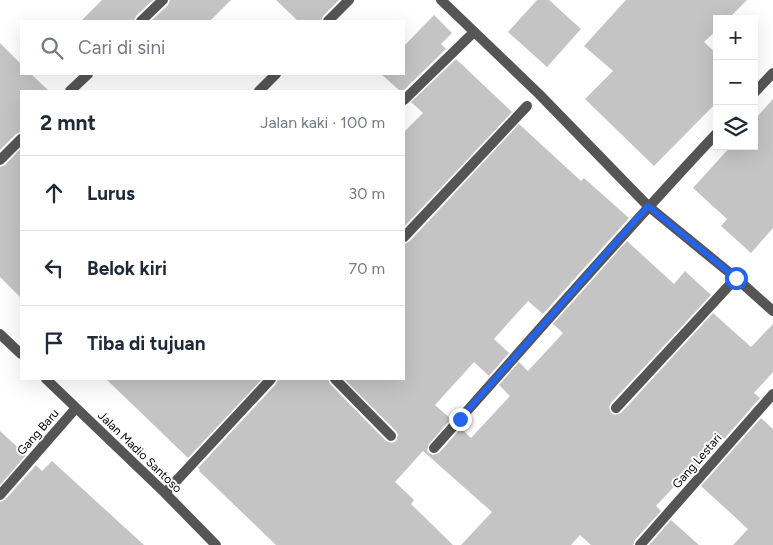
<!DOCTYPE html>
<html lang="id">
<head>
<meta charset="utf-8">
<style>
	:root { --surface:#fff; --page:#f6f6f7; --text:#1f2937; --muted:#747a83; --line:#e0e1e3 }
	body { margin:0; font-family:Figtree,sans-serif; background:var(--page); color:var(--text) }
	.controls { position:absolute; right:15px; top:15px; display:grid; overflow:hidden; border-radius:0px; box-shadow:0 5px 20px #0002 }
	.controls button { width:45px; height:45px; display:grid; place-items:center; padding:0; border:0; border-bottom:1px solid var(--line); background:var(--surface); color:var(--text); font:25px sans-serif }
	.stop { position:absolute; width:15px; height:15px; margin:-11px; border:4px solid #2563eb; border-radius:50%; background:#fff }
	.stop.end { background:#2563eb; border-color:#fff; box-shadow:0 1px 5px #0008 }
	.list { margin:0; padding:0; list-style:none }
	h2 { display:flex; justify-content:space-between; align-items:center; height:65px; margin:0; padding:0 20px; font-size:21px }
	h2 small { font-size:16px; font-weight:400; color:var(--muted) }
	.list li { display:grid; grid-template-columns:32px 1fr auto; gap:15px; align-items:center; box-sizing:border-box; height:75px; padding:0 20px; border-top:1px solid var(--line) }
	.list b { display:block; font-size:19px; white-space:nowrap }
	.list em { font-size:16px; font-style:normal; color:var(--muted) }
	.icon { flex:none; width:28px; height:28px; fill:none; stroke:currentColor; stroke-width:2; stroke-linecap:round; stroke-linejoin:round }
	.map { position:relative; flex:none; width:773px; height:545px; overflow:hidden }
	.search { position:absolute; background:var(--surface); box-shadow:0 5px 20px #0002; left:20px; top:20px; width:385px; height:55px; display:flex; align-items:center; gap:12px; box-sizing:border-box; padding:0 18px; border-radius:0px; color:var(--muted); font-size:19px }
	.panel { position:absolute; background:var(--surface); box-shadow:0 5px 20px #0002; left:20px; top:90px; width:385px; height:290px; border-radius:0px }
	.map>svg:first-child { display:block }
	.building { fill:#c4c4c4 }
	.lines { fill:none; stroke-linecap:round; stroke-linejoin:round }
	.minor { stroke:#555; stroke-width:10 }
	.route { stroke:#2563eb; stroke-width:6 }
	.labels { text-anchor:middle; stroke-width:4; stroke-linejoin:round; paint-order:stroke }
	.street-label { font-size:12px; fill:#000; stroke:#fff }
</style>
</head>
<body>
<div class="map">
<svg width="773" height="545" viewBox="0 0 773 545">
	<rect width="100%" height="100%" fill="#fff"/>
	<!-- building -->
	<path class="building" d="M102,0H153L136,16L134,21H81Z
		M170,0H231L210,21H151L168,5Z
		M276,0H339L323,16L321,21H298Z
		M537,0H549L581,29L547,67L508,32Z
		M626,0H747L728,19H717V30L704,42L717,54V102L654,166L585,99L613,71L584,46Z
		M434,15L452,33L441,44L446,49L403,91H400L381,74H404V46Z
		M0,43L21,64V74H31L49,91H21V132L16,134L0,150Z
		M456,59L512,112L404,227V132L423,113L411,102Z
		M773,99V228L751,253L721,226L727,219L693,188L731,146H754V120Z
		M519,124L581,181L584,178L629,218L543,314L528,301L494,339L509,353L489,376L474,362L435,405L451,419L429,444L427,450L429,453L433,455L439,453L461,428L471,438L510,396L499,385L519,362L528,371L563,333L553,324L627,241L674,284L685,271L711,295L611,403L609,407L611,413L615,415L621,413L713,313L751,347L773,324V372L754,393L760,398L689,479L685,475L656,506L661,511L635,540L633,545H591L580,535L571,545H461L492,512L423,451L395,482L414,500L411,504L453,545H276L199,471L200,470L198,468L276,384L278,379H328L330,384L386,441L392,443L396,441L398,435L396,431L344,379H404V244L409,242Z
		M21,148V298L0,277V167L5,165Z
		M106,379H262L188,458Z
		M761,418L773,429V545H733L748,529L701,486Z
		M0,431L26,455L0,485Z
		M52,461L144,545H0V502L5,500L36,465L42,471Z
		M671,520L699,545H649Z"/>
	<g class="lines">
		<!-- minor -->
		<path class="minor" d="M441,0L539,94L648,206L736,278L773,311
			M141,21L163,0
			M328,21L349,0
			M70,91L88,74
			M259,91L276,74
			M754,93L773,73
			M404,100L474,32
			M0,160L21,139
			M404,237L527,106
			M0,334L21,354
			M46,379L165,493L216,545
			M335,379L391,436
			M616,408L736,278
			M434,448C528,343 620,236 717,133
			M165,493L271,379
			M0,495L76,408
			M640,545L773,394"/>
	</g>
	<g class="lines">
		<!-- route -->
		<path class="route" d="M460,419L648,206L736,278"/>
	</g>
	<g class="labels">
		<!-- street labels -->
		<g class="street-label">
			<text transform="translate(38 432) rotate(-49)" y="4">Gang Baru</text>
			<text transform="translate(140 452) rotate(44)" y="4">Jalan Madio Santoso</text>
			<text transform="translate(697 461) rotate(-49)" y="4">Gang Lestari</text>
		</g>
	</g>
</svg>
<div class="controls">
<button>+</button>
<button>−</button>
<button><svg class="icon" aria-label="layers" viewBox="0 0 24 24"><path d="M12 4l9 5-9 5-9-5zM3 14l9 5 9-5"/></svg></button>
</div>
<div class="stop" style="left:736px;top:278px"></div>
<div class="stop end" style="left:460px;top:419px"></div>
<div class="search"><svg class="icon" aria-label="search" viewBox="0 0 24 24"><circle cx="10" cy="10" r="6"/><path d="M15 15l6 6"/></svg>Cari di sini</div>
<section class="panel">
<h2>2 mnt<small>Jalan kaki · 100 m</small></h2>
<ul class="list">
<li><svg class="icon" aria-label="ahead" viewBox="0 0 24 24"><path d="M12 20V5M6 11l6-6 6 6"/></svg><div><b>Lurus</b></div><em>30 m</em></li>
<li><svg class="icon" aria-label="left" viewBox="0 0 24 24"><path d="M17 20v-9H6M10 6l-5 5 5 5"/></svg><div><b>Belok kiri</b></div><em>70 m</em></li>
<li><svg class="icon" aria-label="arrive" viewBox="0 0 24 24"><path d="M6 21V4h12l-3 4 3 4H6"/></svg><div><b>Tiba di tujuan</b></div></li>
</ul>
</section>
</div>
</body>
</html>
